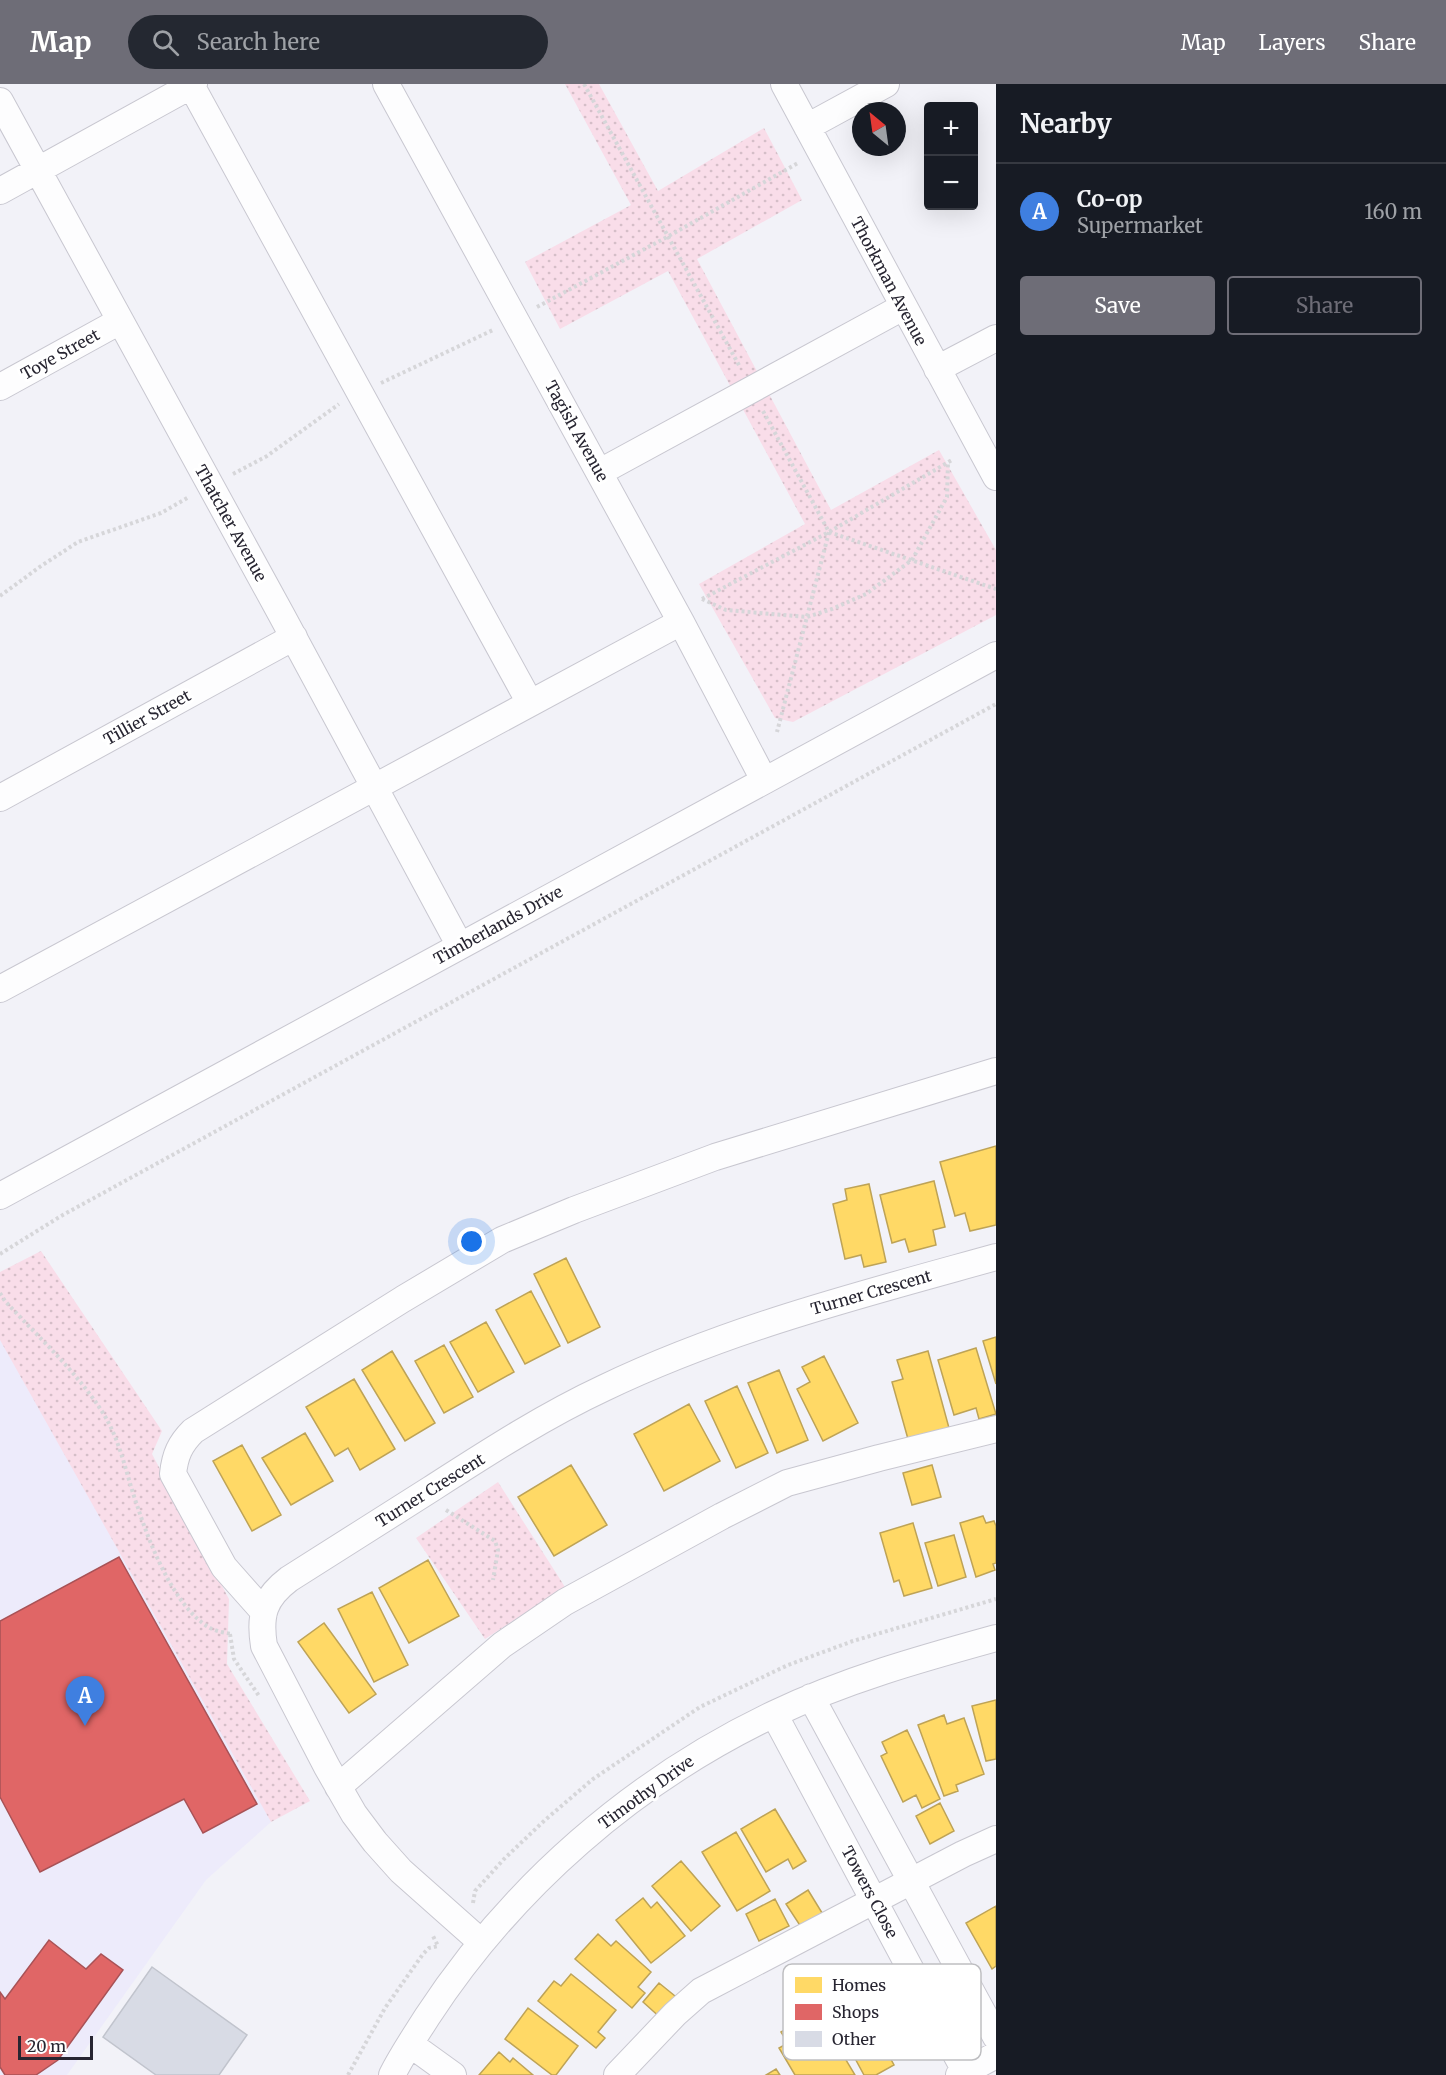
<!DOCTYPE html>
<html lang="en">
<head>
<meta charset="utf-8">
<style>
	:root { --surface:#171b24; --page:#242831; --text:#f1f3f6; --muted:#9ea1a6; --line:#363941; --accent:#6e6d77 }
	body { margin:0; font-family:Merriweather,serif; background:var(--page); color:var(--text) }
	.controls { position:absolute; right:18px; top:18px; display:grid; overflow:hidden; border-radius:6px; box-shadow:0 6px 24px #0002 }
	.controls button { width:54px; height:54px; display:grid; place-items:center; padding:0; border:0; border-bottom:2px solid var(--line); background:var(--surface); color:var(--text); font:30px sans-serif }
	.compass { position:absolute; left:852px; top:18px; width:54px; height:54px; border-radius:50%; background:var(--surface); box-shadow:0 6px 24px #0002; rotate:331deg }
	.scale { position:absolute; left:18px; bottom:15px; width:75px; box-sizing:border-box; padding-left:6px; border:3px solid #272531; border-top:0; font-size:16px; line-height:21px; white-space:nowrap; color:#272531; -webkit-text-stroke:4px #fff; paint-order:stroke }
	.you { position:absolute; left:472px; top:1158px; width:21px; height:21px; margin:-15px; border:4px solid #fff; border-radius:50%; background:#1a73e8; box-shadow:0 0 0 9px #1a73e833 }
	.badge { display:grid; place-items:center; width:39px; height:39px; border-radius:50%; background:var(--accent); color:#fff; font-size:20px; font-weight:700 }
	.pin { position:absolute; translate:-50% -50px; filter:drop-shadow(0 2px 3px #0008) }
	.pin::after { content:''; position:absolute; top:32px; width:21px; height:18px; background:inherit; clip-path:polygon(0 0,100% 0,50% 100%) }
	.list { margin:0; padding:0; list-style:none }
	h2 { display:flex; justify-content:space-between; align-items:center; height:78px; margin:0; padding:0 24px; font-size:26px }
	h2 small { font-size:20px; font-weight:400; color:var(--muted) }
	.list li { display:grid; grid-template-columns:39px 1fr auto; gap:18px; align-items:center; box-sizing:border-box; height:96px; padding:0 24px; border-top:2px solid var(--line) }
	.list b { display:block; font-size:22px; white-space:nowrap }
	.list p { margin:0; font-size:20px; white-space:nowrap; color:var(--muted) }
	.list em { font-size:20px; font-style:normal; color:var(--muted) }
	.actions { display:flex; gap:12px; padding:18px 24px }
	.actions a { flex:1; padding:14px 0; border:2px solid var(--accent); border-radius:6px; text-align:center; font-size:21px; color:var(--accent) }
	.actions .main { background:var(--accent); color:#fff }
	.icon { flex:none; width:33px; height:33px; fill:none; stroke:currentColor; stroke-width:2; stroke-linecap:round; stroke-linejoin:round }
	.map { position:relative; flex:none; width:996px; height:1991px; overflow:hidden }
	header { display:flex; align-items:center; gap:36px; box-sizing:border-box; height:84px; padding:0 30px; background:var(--accent); color:#fff }
	header strong { font-size:28px }
	nav { display:flex; gap:33px; margin-inline-start:auto; font-size:21px }
	.search { width:420px; height:54px; background:var(--page); display:flex; align-items:center; gap:15px; box-sizing:border-box; padding:0 21px; border-radius:33px; color:var(--muted); font-size:22px }
	main { display:flex }
	aside { flex:1; background:var(--surface) }
	.map>svg:first-child { display:block }
	.built { fill:#edebfb }
	.park { fill:url(#park-dots) }
	.homes { fill:#ffd966; stroke:#bea356; stroke-width:1.5 }
	.shops { fill:#e06666; stroke:#a85256; stroke-width:1.5 }
	.building { fill:#d8dbe5; stroke:#c1c4cd; stroke-width:1.5 }
	.lines { fill:none; stroke-linecap:round; stroke-linejoin:round }
	.minor-casing { stroke:#c8c7d0; stroke-width:28 }
	.path { stroke:#d6d6d9; stroke-width:4; stroke-dasharray:3 3; stroke-linecap:butt }
	.minor { stroke:#fdfdfe; stroke-width:26 }
	.labels { text-anchor:middle; stroke-width:6; stroke-linejoin:round; paint-order:stroke }
	.street-label { font-size:16px; fill:#272531; stroke:#fff }
	.key { fill:#fff; stroke:#bebec1; stroke-width:1.5 }
	.key-label { font-size:16px; fill:#272531 }
</style>
</head>
<body>
<header>
<strong>Map</strong>
<div class="search"><svg class="icon" aria-label="search" viewBox="0 0 24 24"><circle cx="10" cy="10" r="6"/><path d="M15 15l6 6"/></svg>Search here</div>
<nav><a>Map</a><a>Layers</a><a>Share</a></nav>
</header>
<main>
<div class="map">
<svg width="996" height="1991" viewBox="0 0 996 1991">
	<defs>
		<pattern id="park-dots" width="8" height="8" patternUnits="userSpaceOnUse" patternTransform="scale(1.5)"><rect width="8" height="8" fill="#f9dde9"/><path d="M2 2h.1M6 6h.1" fill="none" stroke="#d5bec8" stroke-width="1.8" stroke-linecap="round"/></pattern>
	</defs>
	<rect width="100%" height="100%" fill="#f2f2f8"/>
	<!-- built -->
	<path class="built" d="M0,1253L120,1456L271,1738L206,1796L67,1991H0Z"/>
	<!-- park -->
	<path class="park" d="M565,0H599L658,107L764,44L802,116L697,175L831,426L939,366L996,466V531L793,638L775,634L699,500L805,440L668,187L560,245L525,178L631,121Z
		M41,1167L162,1347L152,1370L229,1515L227,1580L310,1717L271,1738L0,1256V1188Z
		M498,1398L565,1503L485,1555L416,1454Z"/>
	<!-- homes -->
	<path class="homes" d="M996,1062V1141L970,1147L965,1129L955,1132L940,1078Z
		M934,1097L945,1143L933,1146L936,1161L909,1168L905,1155L892,1159L880,1111Z
		M869,1100L886,1178L864,1183L861,1171L845,1175L833,1120L847,1116L845,1105Z
		M566,1174L600,1243L568,1259L534,1190Z
		M531,1207L560,1262L525,1280L496,1226Z
		M486,1238L514,1288L478,1308L450,1258Z
		M996,1253V1300L983,1257Z
		M444,1261L473,1313L444,1329L415,1277Z
		M976,1264L996,1330L979,1335L976,1324L954,1331L938,1276Z
		M392,1267L435,1339L405,1357L362,1286Z
		M928,1267L949,1344L908,1355L892,1298L903,1295L897,1276Z
		M824,1272L858,1339L823,1357L797,1305L810,1298L802,1283Z
		M779,1286L808,1356L777,1369L748,1299Z
		M354,1295L395,1365L360,1386L348,1364L335,1372L306,1323Z
		M737,1302L768,1369L736,1384L705,1317Z
		M689,1320L720,1377L664,1407L634,1350Z
		M305,1349L333,1397L291,1421L262,1374Z
		M242,1361L281,1431L252,1447L213,1377Z
		M571,1381L607,1441L554,1472L518,1413Z
		M932,1381L941,1413L912,1421L903,1389Z
		M983,1432L986,1439L994,1437L996,1442V1479L993,1480L995,1486L976,1493L960,1439Z
		M913,1439L932,1504L904,1512L899,1496L894,1498L880,1449Z
		M954,1451L966,1493L938,1502L925,1459Z
		M428,1476L459,1532L409,1559L379,1504Z
		M372,1508L408,1581L374,1598L338,1525Z
		M324,1539L376,1610L349,1629L298,1558Z
		M996,1616V1675L986,1677L972,1622Z
		M944,1631L947,1640L964,1634L984,1690L956,1701L958,1707L944,1712L918,1641Z
		M907,1646L940,1715L922,1724L916,1711L903,1718L881,1672L887,1669L882,1658Z
		M940,1719L954,1747L930,1760L916,1732Z
		M775,1725L806,1777L793,1785L788,1775L766,1788L741,1745Z
		M736,1748L770,1807L737,1827L702,1768Z
		M681,1777L720,1822L691,1847L652,1802Z
		M808,1806L824,1832L803,1846L786,1820Z
		M643,1814L651,1824L657,1818L685,1852L651,1879L616,1836Z
		M775,1815L789,1842L759,1857L746,1830Z
		M996,1822V1882L992,1885L966,1839Z
		M598,1850L611,1862L616,1857L651,1888L638,1903L645,1909L632,1924L575,1875Z
		M571,1890L616,1926L598,1948L605,1954L596,1964L538,1917L554,1897L561,1902Z
		M659,1899L680,1916L663,1936L643,1918Z
		M845,1908L854,1926L877,1913L902,1960L887,1968L894,1981L876,1991H864L825,1919Z
		M528,1924L578,1962L556,1991H552L505,1955Z
		M801,1936L806,1946L822,1936L855,1991H795L779,1964L788,1959L781,1948Z
		M499,1968L510,1978L513,1974L533,1991H479Z
		M776,1985L780,1991H766Z"/>
	<!-- shops -->
	<path class="shops" d="M119,1473L257,1720L203,1749L184,1715L40,1788L0,1713V1537Z
		M49,1856L86,1885L101,1870L123,1886L58,1976L36,1991H5L0,1983V1908L5,1915Z"/>
	<!-- building -->
	<path class="building" d="M152,1883L247,1951L219,1991H156L103,1953Z"/>
	<g class="lines">
		<defs>
			<path id="minor" d="M386,0L681,538L764,696
				M784,0L996,393
				M191,1L530,619
				M0,17L281,530L460,862
				M807,43L886,0
				M0,107L194,0
				M937,285L996,254
				M0,303L120,237
				M600,388L903,223
				M0,714L294,553
				M0,905L681,538
				M0,1112L996,571
				M264,1528L224,1483L173,1390C175,1371 180,1360 193,1347L403,1215L502,1156L574,1126L715,1073L996,987
				M811,1613L996,1953
				M774,1630L965,1987
				M338,1703L502,1561L565,1518L722,1432L787,1399L879,1374L996,1345
				M481,1858L401,1787L375,1758L354,1730L327,1683L264,1562C259,1531 264,1514 289,1495C336,1465 384,1435 431,1405C487,1369 544,1332 604,1304C729,1244 863,1210 996,1173
				M410,1960L453,1991
				M392,1991C402,1971 415,1952 427,1933C512,1803 633,1697 774,1630C845,1596 920,1575 996,1554
				M617,1991L675,1930L701,1907L963,1770L996,1755
				M959,1991L996,1971"/>
		</defs>
		<!-- minor casing -->
		<use href="#minor" class="minor-casing"/>
		<!-- path -->
		<path class="path" d="M584,0L740,283
			M537,223L667,153L798,79
			M381,299L493,246
			M763,327L829,448L777,648
			M233,390L267,372L339,320
			M829,448L996,505
			M0,512L41,482L78,458L161,429L189,413
			M702,515L726,526L807,533L832,525L866,510L912,476L947,413L948,378
			M702,515L829,448L952,376
			M0,1170L61,1132L996,620
			M0,1209L5,1217C37,1252 75,1286 101,1326C121,1356 126,1391 138,1424C150,1461 175,1524 210,1544C216,1547 225,1549 232,1550
			M446,1426L495,1457L498,1466L493,1496
			M230,1550L234,1575L259,1612
			M473,1819L475,1807L504,1775L545,1736L593,1695L700,1623L788,1581L853,1557L996,1515
			M348,1991L385,1924L423,1870L429,1864L438,1862L432,1850"/>
		<!-- minor -->
		<use href="#minor" class="minor"/>
	</g>
	<g class="labels">
		<!-- street labels -->
		<g class="street-label">
			<text transform="translate(889 197) rotate(62)" y="6">Thorkman Avenue</text>
			<text transform="translate(60 270) rotate(-29)" y="6">Toye Street</text>
			<text transform="translate(577 347) rotate(61)" y="6">Tagish Avenue</text>
			<text transform="translate(231 439) rotate(61)" y="6">Thatcher Avenue</text>
			<text transform="translate(147 633) rotate(-29)" y="6">Tillier Street</text>
			<text transform="translate(498 841) rotate(-29)" y="6">Timberlands Drive</text>
			<text transform="translate(871 1208) rotate(-16)" y="6">Turner Crescent</text>
			<text transform="translate(430 1406) rotate(-32)" y="6">Turner Crescent</text>
			<text transform="translate(646 1708) rotate(-36)" y="6">Timothy Drive</text>
			<text transform="translate(870 1808) rotate(62)" y="6">Towers Close</text>
		</g>
	</g>
	<!-- legend -->
	<rect x="783" y="1880" width="198" height="96" rx="9" class="key"/>
	<rect x="795" y="1893" width="27" height="16" fill="#ffd966"/>
	<rect x="795" y="1920" width="27" height="16" fill="#e06666"/>
	<rect x="795" y="1947" width="27" height="16" fill="#d8dbe5"/>
	<g class="key-label">
		<text x="832" y="1907">Homes</text>
		<text x="832" y="1934">Shops</text>
		<text x="832" y="1961">Other</text>
	</g>
</svg>
<div class="controls">
<button>+</button>
<button>−</button>
</div>
<svg class="compass" viewBox="-18 -18 36 36"><path d="M0-13l5 13h-10z" fill="#e53935"/><path d="M0 13l5-13h-10z" fill="#9ea1a6"/></svg>
<div class="scale">20 m</div>
<div class="you"></div>
<div class="pin badge" style="left:85px;top:1642px;background:#3f7fe0">A</div>
</div>
<aside>
<h2>Nearby<small></small></h2>
<ul class="list">
<li><span class="badge" style="background:#3f7fe0">A</span><div><b>Co-op</b><p>Supermarket</p></div><em>160 m</em></li>
</ul>
<div class="actions"><a class="main">Save</a><a>Share</a></div>
</aside>
</main>
</body>
</html>
